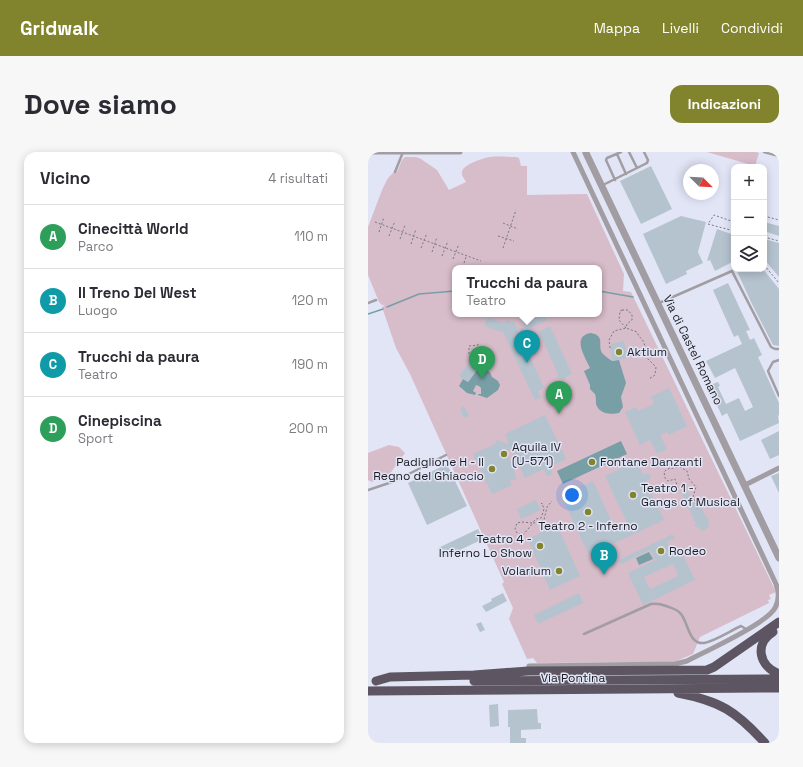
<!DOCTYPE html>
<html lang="it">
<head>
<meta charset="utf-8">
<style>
	:root { --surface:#fff; --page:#f7f7f7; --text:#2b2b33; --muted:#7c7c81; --line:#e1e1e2; --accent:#82842d }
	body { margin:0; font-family:"Space Grotesk",sans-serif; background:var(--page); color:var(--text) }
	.controls { position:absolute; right:12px; top:12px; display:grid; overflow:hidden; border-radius:8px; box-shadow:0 2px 10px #0003 }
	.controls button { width:36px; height:36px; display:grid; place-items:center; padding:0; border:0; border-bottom:1px solid var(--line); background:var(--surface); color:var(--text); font:20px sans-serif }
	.compass { position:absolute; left:315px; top:12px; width:36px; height:36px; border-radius:50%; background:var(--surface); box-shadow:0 2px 10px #0003; rotate:114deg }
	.you { position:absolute; left:204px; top:343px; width:14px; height:14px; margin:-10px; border:3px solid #fff; border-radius:50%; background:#1a73e8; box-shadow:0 0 0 6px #1a73e833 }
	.badge { display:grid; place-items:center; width:26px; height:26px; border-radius:50%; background:var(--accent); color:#fff; font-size:13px; font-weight:700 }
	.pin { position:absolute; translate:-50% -33px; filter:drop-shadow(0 1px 2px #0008) }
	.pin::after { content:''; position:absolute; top:21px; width:14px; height:12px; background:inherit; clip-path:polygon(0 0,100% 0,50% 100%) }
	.popup { position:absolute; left:84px; top:113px; width:150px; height:52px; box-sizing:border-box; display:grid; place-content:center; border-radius:8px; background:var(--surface); filter:drop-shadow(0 1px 3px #0005); font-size:13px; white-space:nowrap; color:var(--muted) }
	.popup b { font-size:15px; color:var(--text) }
	.popup::after { content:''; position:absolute; left:50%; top:100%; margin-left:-8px; border:8px solid transparent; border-top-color:var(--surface) }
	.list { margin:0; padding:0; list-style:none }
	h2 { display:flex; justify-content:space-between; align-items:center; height:52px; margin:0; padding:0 16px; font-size:17px }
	h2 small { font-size:13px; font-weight:400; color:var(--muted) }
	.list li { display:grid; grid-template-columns:26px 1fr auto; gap:12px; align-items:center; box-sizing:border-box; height:64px; padding:0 16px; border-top:1px solid var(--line) }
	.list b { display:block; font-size:15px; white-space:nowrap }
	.list p { margin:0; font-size:13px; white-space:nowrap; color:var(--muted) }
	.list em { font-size:13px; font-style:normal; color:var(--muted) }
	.icon { flex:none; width:22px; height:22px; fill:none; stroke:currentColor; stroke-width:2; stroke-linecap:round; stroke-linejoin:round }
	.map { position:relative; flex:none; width:411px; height:591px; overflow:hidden; border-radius:12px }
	header { display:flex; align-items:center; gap:24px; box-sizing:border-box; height:56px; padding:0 20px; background:var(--accent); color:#fff }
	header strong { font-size:19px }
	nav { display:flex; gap:22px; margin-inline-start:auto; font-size:14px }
	.intro { display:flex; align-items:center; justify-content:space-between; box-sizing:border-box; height:96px; padding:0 24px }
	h1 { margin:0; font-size:28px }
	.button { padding:10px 18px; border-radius:12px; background:var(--accent); color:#fff; font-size:14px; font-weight:700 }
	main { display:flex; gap:24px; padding:0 24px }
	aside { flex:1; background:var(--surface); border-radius:12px; box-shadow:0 2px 10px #0003 }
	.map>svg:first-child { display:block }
	.green { fill:#d7bcca; fill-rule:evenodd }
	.water { fill:#789ea6 }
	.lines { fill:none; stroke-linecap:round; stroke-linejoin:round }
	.stream { stroke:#789ea6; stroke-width:1.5 }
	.building { fill:#b5c3cf; fill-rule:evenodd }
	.pedestrian-tunnel { stroke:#babdcc; stroke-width:4; stroke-dasharray:4 2; stroke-linecap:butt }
	.path { stroke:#787985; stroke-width:1; stroke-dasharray:2 2; stroke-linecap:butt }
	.service { stroke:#a19da3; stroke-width:2.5 }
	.minor { stroke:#a19da3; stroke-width:5 }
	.tertiary { stroke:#a19da3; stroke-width:7 }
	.trunk { stroke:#5d5662; stroke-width:9 }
	.poi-dot { fill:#82842d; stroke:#e2e5f6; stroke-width:1.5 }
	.labels { text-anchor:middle; stroke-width:3; stroke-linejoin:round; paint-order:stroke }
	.street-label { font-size:12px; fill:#1c1d23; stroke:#e2e5f6 }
	.poi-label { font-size:12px; fill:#1c1d23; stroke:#e2e5f6; text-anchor:start }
</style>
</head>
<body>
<header>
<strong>Gridwalk</strong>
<nav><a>Mappa</a><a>Livelli</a><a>Condividi</a></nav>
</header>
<div class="intro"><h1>Dove siamo</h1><a class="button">Indicazioni</a></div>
<main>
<aside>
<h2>Vicino<small>4 risultati</small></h2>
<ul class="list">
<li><span class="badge" style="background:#2e9e5b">A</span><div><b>Cinecittà World</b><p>Parco</p></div><em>110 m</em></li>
<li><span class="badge" style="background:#0f9aa8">B</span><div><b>Il Treno Del West</b><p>Luogo</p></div><em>120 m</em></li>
<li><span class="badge" style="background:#0f9aa8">C</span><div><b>Trucchi da paura</b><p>Teatro</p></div><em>190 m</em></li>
<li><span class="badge" style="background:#2e9e5b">D</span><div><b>Cinepiscina</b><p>Sport</p></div><em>200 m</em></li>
</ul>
</aside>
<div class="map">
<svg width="411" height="591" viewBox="0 0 411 591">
	<rect width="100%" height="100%" fill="#e2e5f6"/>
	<!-- green -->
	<path class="green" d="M339,0H388L391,1L387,14Z
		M37,5H48L53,7L69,18L81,38L98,30C97,28 94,24 94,22C92,13 115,6 122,5C130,4 139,5 148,5L151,6L153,14H159V43L219,42L256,122L255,139L263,140L408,440L401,443L403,447L400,448L401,451L332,485L325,502L306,510L169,511L165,506L159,507L141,467L145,456L134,432L136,430L42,222L28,196L14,155L17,153H14L11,150L0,123V75L14,38L20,26L26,20H29L34,8ZM87,116H231V162H87Z
		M21,293L31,295L37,301L21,323L4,330L0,328V301Z"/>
	<!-- water -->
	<path class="water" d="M223,181C238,184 229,193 234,201C237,204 241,207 244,209L251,208L258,231L253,245L255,255L251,261C243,263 231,262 228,252C228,248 228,245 227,242L222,237V233L216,219L222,216C217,205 203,184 223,181Z
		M111,209L116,211L117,217L122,220L124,225L130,229L132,233L130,238L119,246L110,243V242H113V236L111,234L108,233L105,239L108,241L107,243L99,241L91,234L95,227L100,230L109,218L105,214Z
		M253,289L259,302L195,332L189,319Z
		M281,400L285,407L271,413L268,406Z"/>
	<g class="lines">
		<!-- stream -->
		<path class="stream" d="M231,139L265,145
			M19,155L51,142L87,139
			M0,162L15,157"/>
	</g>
	<!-- building -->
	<path class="building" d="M283,14L304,57L273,72L252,29Z
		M313,64L338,70L330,100L335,111L318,119L319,122L298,132L275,82Z
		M396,70L411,74V84L396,79Z
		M349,77L366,83V109L347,119L342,108L339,109Z
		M396,87L411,91V125L396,107Z
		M368,117H395L411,137V194L405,193L383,150Z
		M360,131L382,178L378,179L382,188L386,186L394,203L390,205L411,251V263L410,264L411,271L372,289L359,261L354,264L340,234L350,230L352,234L350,235L358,252L371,246L377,259L385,255L367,216L347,226L338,209L374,192L370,183L366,185L345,138Z
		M172,162H177L179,168L158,178L153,166L159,164L161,169L171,165Z
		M120,165L135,171L141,168L142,171L146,169L151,181L146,183L151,195L156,192L176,236L170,239L173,246L167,248L135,180L124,177L116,173Z
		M182,174L204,222L198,225L196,229L189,226L190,222L171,180Z
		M256,189L260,206L244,209L242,197L243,196V192Z
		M101,211L109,218L100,230L91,224Z
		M301,236L319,274L301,283L299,280L292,283L299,297L289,302L282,288L272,293L257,260L268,255L270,259L286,252L283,245Z
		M95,254L98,257V259L101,263L97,266L94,263V260L92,258Z
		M177,263L198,307L182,315L184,320L183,323L181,324L178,323L176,317L157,326L144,297L139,299L149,328H142L144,333L124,342L105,302L127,292L129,288L141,292L137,282Z
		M411,279V303L402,307L393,288Z
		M287.5 312a3.5 3.5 0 1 1 7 0a3.5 3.5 0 1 1-7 0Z
		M269,309L275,323L279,321L283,323L282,327L278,330L296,368L221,403L193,344L225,329L248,379L260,373L237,324Z
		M79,312L99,354L59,373L40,331Z
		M411,321V341L403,324Z
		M297.5 336a3.5 3.5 0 1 1 7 0a3.5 3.5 0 1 1-7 0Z
		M320,339L328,355L332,353L339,367L341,366L340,376L335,379L326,373L328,372L314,342Z
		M168,348L173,358L153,367L149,357Z
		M189,373L212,424L182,438L160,387Z
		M110,377L115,387L75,406L70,396Z
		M303,383H305L307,386L299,390L304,400L312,397L327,428L275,453L260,421L287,408L282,398L253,412L251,408ZM305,412L310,424L282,437L276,425Z
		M135,441L139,449L118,460L114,454L124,449L123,447Z
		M211,441L215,451L170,472L166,463Z
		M113,470L117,478L112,480L108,472Z
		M130,552L131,574L122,575L121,553Z
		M169,557L170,571H173V577L153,578V586H158V591H142V575H140V558Z"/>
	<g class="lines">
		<!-- pedestrian-tunnel -->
		<path class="pedestrian-tunnel" d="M153,177L154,179"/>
		<!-- path -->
		<path class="path" d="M396,64L411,68
			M7,70L113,109
			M366,70L346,63L340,72L366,79
			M135,71L150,77
			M11,80L16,65
			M21,84L27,69
			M130,84L146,89
			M396,85L411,89
			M32,87L37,73
			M43,92L48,77
			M53,96L59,81
			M135,96L148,58
			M64,100L69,85
			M74,104L80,89
			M85,107L91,92
			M96,111L98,105
			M396,113L411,131
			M254,158H260L264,163V168L259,172L258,176L251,168L252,159Z
			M242,196L241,188L246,179L258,176L269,180C271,186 275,187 276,191C278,196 276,200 278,205L288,215L287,223L281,227
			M101,202V194L110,193V191
			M310,336L307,327L300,329L297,326L296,320L299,317L312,315L319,319L321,327L328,335L325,345L330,358
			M173,352L174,351L176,357L173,366L168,367L164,371L154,370L149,371L147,377L149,381L155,383L165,371L172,370L176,368L179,355L184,349"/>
		<!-- service -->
		<path class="service" d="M261,0L269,16
			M396,0L411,4
			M249,2L258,22
			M27,20L35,0
			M247,28L238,8L239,6L253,0
			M235,33L279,11L280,8L276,0
			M0,151L8,148
			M291,151L364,119L403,195L407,197H411
			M411,208L405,210L400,219L411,244
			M0,338L27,329L78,303
			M216,482L283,452C289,451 293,452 298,454C303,456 309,457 312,461C320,468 320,493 336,491C347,489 362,479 373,474L378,477"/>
		<!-- minor -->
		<path class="minor" d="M0,0H92
			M377,333L411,316
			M160,519L161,514L307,512L319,509C338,499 398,472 407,456C411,449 411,440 408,432L205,0"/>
		<!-- tertiary -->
		<path class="tertiary" d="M218,1L411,406"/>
		<!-- trunk -->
		<path class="trunk" d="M405,480C386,492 391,514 411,522
			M8,529L22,525L106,523L160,519L339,518L346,515L411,470
			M106,529L411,527
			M0,539L411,536
			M310,541C352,549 368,559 397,591"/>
	</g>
	<!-- markers -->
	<g class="poi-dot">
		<circle cx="251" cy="200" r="4"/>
		<circle cx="136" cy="302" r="4"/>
		<circle cx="224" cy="310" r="4"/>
		<circle cx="124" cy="317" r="4"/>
		<circle cx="265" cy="343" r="4"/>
		<circle cx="220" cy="360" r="4"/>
		<circle cx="172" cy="394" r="4"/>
		<circle cx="293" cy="399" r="4"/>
		<circle cx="191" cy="419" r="4"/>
	</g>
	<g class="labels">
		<!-- street labels -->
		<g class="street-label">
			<text transform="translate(325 198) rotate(64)" y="4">Via di Castel Romano</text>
			<text x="205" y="530">Via Pontina</text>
		</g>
		<!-- poi labels -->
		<g class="poi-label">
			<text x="259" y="204">Aktium</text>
			<text x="144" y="299">Aquila IV<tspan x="144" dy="14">(U-571)</tspan></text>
			<text x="116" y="314" text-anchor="end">Padiglione H - Il<tspan x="116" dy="14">Regno del Ghiaccio</tspan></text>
			<text x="232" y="314">Fontane Danzanti</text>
			<text x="273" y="340">Teatro 1 -<tspan x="273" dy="14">Gangs of Musical</tspan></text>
			<text x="220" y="378" text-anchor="middle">Teatro 2 - Inferno</text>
			<text x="164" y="391" text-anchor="end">Teatro 4 -<tspan x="164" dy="14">Inferno Lo Show</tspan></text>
			<text x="301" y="403">Rodeo</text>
			<text x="183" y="423" text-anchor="end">Volarium</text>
		</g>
	</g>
</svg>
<div class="controls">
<button>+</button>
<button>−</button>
<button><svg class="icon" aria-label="layers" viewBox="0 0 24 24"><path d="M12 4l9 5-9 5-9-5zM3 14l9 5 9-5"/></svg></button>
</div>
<svg class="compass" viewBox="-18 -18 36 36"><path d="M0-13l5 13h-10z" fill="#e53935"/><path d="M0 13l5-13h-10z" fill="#7c7c81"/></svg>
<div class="you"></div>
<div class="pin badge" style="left:191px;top:262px;background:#2e9e5b">A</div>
<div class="pin badge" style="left:236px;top:423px;background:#0f9aa8">B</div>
<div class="pin badge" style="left:159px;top:211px;background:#0f9aa8">C</div>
<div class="popup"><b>Trucchi da paura</b>Teatro</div>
<div class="pin badge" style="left:114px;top:227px;background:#2e9e5b">D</div>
</div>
</main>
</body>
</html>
